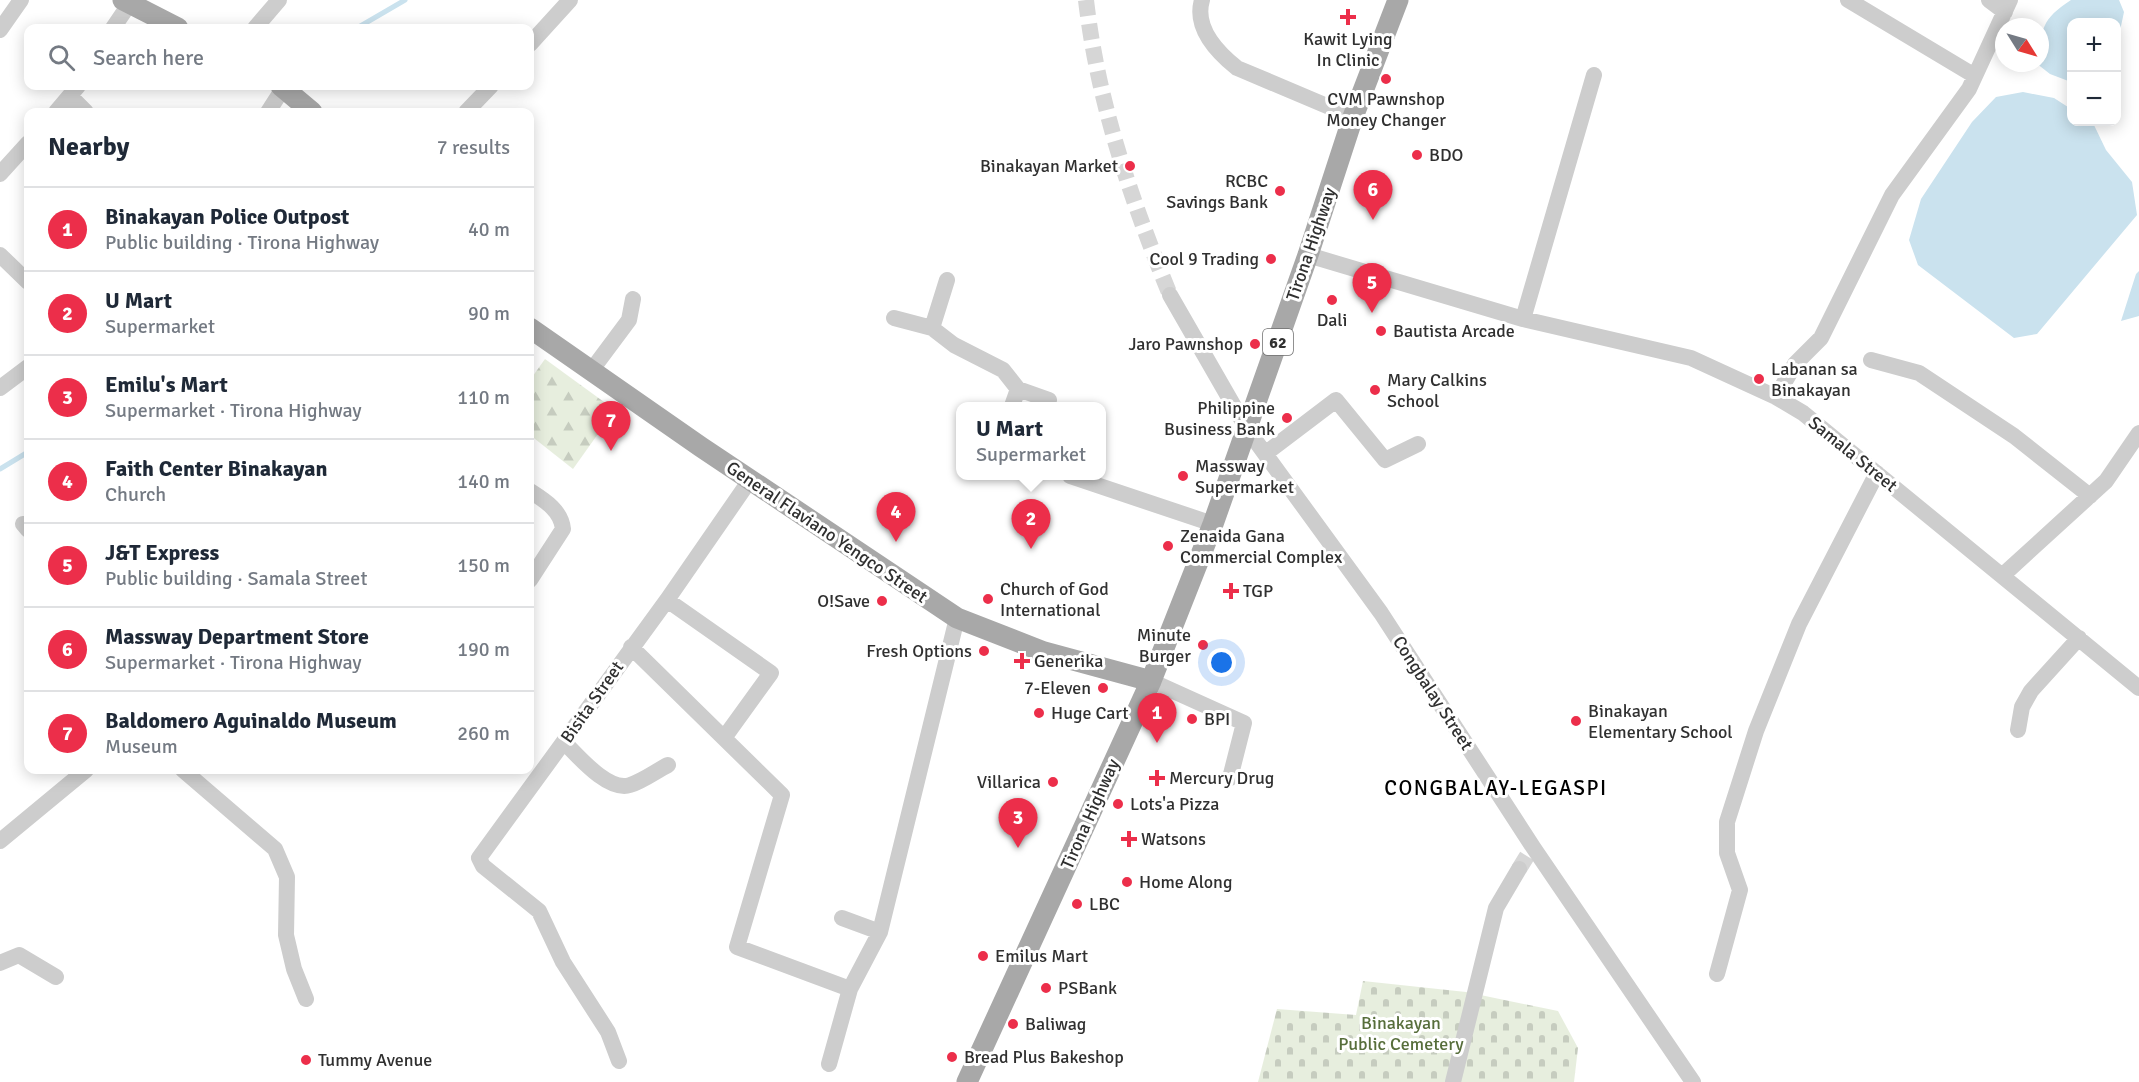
<!DOCTYPE html>
<html lang="en">
<head>
<meta charset="utf-8">
<style>
	:root { --surface:#fff; --page:#f6f6f7; --text:#1f2937; --muted:#747a83; --line:#e0e1e3; --accent:#ec2e4a }
	body { margin:0; font-family:Signika,sans-serif; background:var(--page); color:var(--text) }
	.controls { position:absolute; right:18px; top:18px; display:grid; overflow:hidden; border-radius:12px; box-shadow:0 3px 15px #0003 }
	.controls button { width:54px; height:54px; display:grid; place-items:center; padding:0; border:0; border-bottom:2px solid var(--line); background:var(--surface); color:var(--text); font:30px sans-serif }
	.compass { position:absolute; left:1995px; top:18px; width:54px; height:54px; border-radius:50%; background:var(--surface); box-shadow:0 3px 15px #0003; rotate:127deg }
	.you { position:absolute; left:1222px; top:663px; width:21px; height:21px; margin:-15px; border:4px solid #fff; border-radius:50%; background:#1a73e8; box-shadow:0 0 0 9px #1a73e833 }
	.badge { display:grid; place-items:center; width:39px; height:39px; border-radius:50%; background:var(--accent); color:#fff; font-size:20px; font-weight:700 }
	.pin { position:absolute; translate:-50% -50px; filter:drop-shadow(0 2px 3px #0008) }
	.pin::after { content:''; position:absolute; top:32px; width:21px; height:18px; background:inherit; clip-path:polygon(0 0,100% 0,50% 100%) }
	.popup { position:absolute; left:956px; top:402px; width:150px; height:78px; box-sizing:border-box; display:grid; place-content:center; border-radius:12px; background:var(--surface); filter:drop-shadow(0 2px 4px #0005); font-size:20px; white-space:nowrap; color:var(--muted) }
	.popup b { font-size:22px; color:var(--text) }
	.popup::after { content:''; position:absolute; left:50%; top:100%; margin-left:-12px; border:12px solid transparent; border-top-color:var(--surface) }
	.list { margin:0; padding:0; list-style:none }
	h2 { display:flex; justify-content:space-between; align-items:center; height:78px; margin:0; padding:0 24px; font-size:26px }
	h2 small { font-size:20px; font-weight:400; color:var(--muted) }
	.list li { display:grid; grid-template-columns:39px 1fr auto; gap:18px; align-items:center; box-sizing:border-box; height:84px; padding:0 24px; border-top:2px solid var(--line) }
	.list b { display:block; font-size:22px; white-space:nowrap }
	.list p { margin:0; font-size:20px; white-space:nowrap; color:var(--muted) }
	.list em { font-size:20px; font-style:normal; color:var(--muted) }
	.icon { flex:none; width:33px; height:33px; fill:none; stroke:currentColor; stroke-width:2; stroke-linecap:round; stroke-linejoin:round }
	.map { position:relative; flex:none; width:2139px; height:1082px; overflow:hidden }
	.search { position:absolute; background:var(--surface); box-shadow:0 3px 15px #0003; left:24px; top:24px; width:510px; height:66px; display:flex; align-items:center; gap:15px; box-sizing:border-box; padding:0 21px; border-radius:12px; color:var(--muted); font-size:22px }
	.panel { position:absolute; background:var(--surface); box-shadow:0 3px 15px #0003; left:24px; top:108px; width:510px; height:666px; border-radius:12px }
	.map>svg:first-child { display:block }
	.forest { fill:url(#forest-firs) }
	.cemetery { fill:url(#cemetery-stones) }
	.water { fill:#cae2ee }
	.lines { fill:none; stroke-linecap:round; stroke-linejoin:round }
	.stream { stroke:#cae2ee; stroke-width:5 }
	.minor-tunnel { stroke:#d6d6d6; stroke-width:16; stroke-dasharray:16 8; stroke-linecap:butt }
	.minor { stroke:#cdcdcd; stroke-width:16 }
	.major { stroke:#a8a8a8; stroke-width:21 }
	.poi-dot { fill:#ec2e4a; stroke:#fff; stroke-width:2 }
	.labels { text-anchor:middle; stroke-width:6; stroke-linejoin:round; paint-order:stroke }
	.shield { fill:#fff; stroke:#6e6e6e; stroke-width:1.5 }
	.shield-label { font-size:16px; font-weight:bold; fill:#303030 }
	.poi-label { font-size:18px; fill:#303030; stroke:#fff; text-anchor:start }
	.street-label { font-size:18px; fill:#303030; stroke:#fff }
	.park-label { font-size:18px; fill:#576e3b; stroke:#fff }
	.quarter-label { font-size:21px; letter-spacing:1.5px; fill:#000; stroke:#fff }
</style>
</head>
<body>
<div class="map">
<svg width="2139" height="1082" viewBox="0 0 2139 1082">
	<defs>
		<pattern id="forest-firs" width="22" height="20" patternUnits="userSpaceOnUse" patternTransform="scale(1.5)"><rect width="22" height="20" fill="#e7eede"/><path d="M5 1l3.5 6h-7zM16 11l3.5 6h-7z" fill="#c6ccbf"/></pattern>
		<pattern id="cemetery-stones" width="16" height="16" patternUnits="userSpaceOnUse" patternTransform="scale(1.5)"><rect width="16" height="16" fill="#e7eede"/><path d="M2 7V4a2 2 0 0 1 4 0v3zM10 15v-3a2 2 0 0 1 4 0v3z" fill="#c6ccbf"/></pattern>
	</defs>
	<rect width="100%" height="100%" fill="#fff"/>
	<!-- forest -->
	<path class="forest" d="M545,359L615,410L573,469L530,435V380Z"/>
	<!-- cemetery -->
	<path class="cemetery" d="M1363,981L1466,992L1558,1011L1578,1048L1574,1082H1258L1277,1009L1356,1015Z"/>
	<!-- water -->
	<path class="water" d="M2071,0H2119L2124,12L2117,45L2116,22H2072L2071,82L2050,74L2036,63H2040C2040,29 2042,19 2071,0Z
		M2023,92L2054,98L2071,109L2072,122L2093,123L2106,150L2132,182L2137,215L2037,334L2014,338L1918,265L1909,240L1921,199L1972,122L1996,97Z
		M2139,271V316L2121,321L2136,274Z"/>
	<g class="lines">
		<!-- stream -->
		<path class="stream" d="M357,28L405,0
			M0,469L28,452"/>
		<!-- minor-tunnel -->
		<path class="minor-tunnel" d="M1086,0C1098,104 1131,199 1170,295
			M1519,869L1527,856"/>
		<!-- minor -->
		<path class="minor" d="M1202,0C1194,27 1217,52 1237,68L1353,117
			M1848,0L1975,76
			M1989,0L2005,12
			M113,28L130,3
			M255,28L279,0
			M0,30L21,0
			M530,44L570,0
			M71,97L86,112
			M56,112L78,86
			M268,112L284,87
			M466,112L491,86
			M0,174L28,143
			M0,255L28,282
			M1308,255L1523,319L1691,358L1776,397L1803,413L2139,688
			M947,280L932,328L954,345L1003,370L1018,389
			M1170,295L1247,429L1381,613L1533,847L1693,1082
			M894,318L932,328
			M1523,319L1594,75
			M1871,360L1919,373L2014,436L2090,496
			M591,371L629,320L633,299
			M0,388L28,367
			M1776,397L1795,364L1821,338L1892,195L1969,89L2010,0
			M1012,406L1018,389L1049,400L1047,406
			M1266,453L1336,400L1385,460L1418,444
			M1070,476L1213,524
			M530,491C544,500 561,510 563,529L530,580
			M23,524L28,530
			M2003,575L2106,481L2139,433
			M667,600L771,673L724,738
			M631,647L782,795L737,947L850,989
			M1151,681L1244,723L1230,778
			M2018,730L2022,707L2031,691L2079,638
			M564,742C578,756 608,792 630,785C643,781 656,771 668,765
			M183,770L275,849L287,877L286,935L294,969L306,999
			M0,841L86,770
			M842,918L880,932
			M0,963L19,955L56,977
			M1717,974L1740,890L1727,853V822L1756,731L1799,624L1877,473
			M619,1061L608,1032L563,962L539,911L483,866L479,858L667,600L750,480
			M829,1064L850,989L880,932L957,618
			M1453,1082L1496,908L1519,869"/>
		<!-- major -->
		<path class="major" d="M123,0L178,28
			M281,86L312,112
			M530,328L701,447L957,618L1044,652L1151,681
			M967,1082L1151,681L1213,524L1308,255L1353,117L1398,0"/>
	</g>
	<!-- markers -->
	<g class="poi-dot">
		<path d="M1345 8h6v6h6v6h-6v6h-6v-6h-6v-6h6z"/>
		<circle cx="1386" cy="79" r="6"/>
		<circle cx="1417" cy="155" r="6"/>
		<circle cx="1130" cy="166" r="6"/>
		<circle cx="1280" cy="191" r="6"/>
		<circle cx="1271" cy="259" r="6"/>
		<circle cx="1332" cy="300" r="6"/>
		<circle cx="1381" cy="331" r="6"/>
		<circle cx="1255" cy="344" r="6"/>
		<circle cx="1759" cy="379" r="6"/>
		<circle cx="1375" cy="390" r="6"/>
		<circle cx="1287" cy="418" r="6"/>
		<circle cx="1183" cy="476" r="6"/>
		<circle cx="1168" cy="546" r="6"/>
		<path d="M1228 582h6v6h6v6h-6v6h-6v-6h-6v-6h6z"/>
		<circle cx="988" cy="599" r="6"/>
		<circle cx="882" cy="601" r="6"/>
		<circle cx="1203" cy="645" r="6"/>
		<circle cx="984" cy="651" r="6"/>
		<path d="M1019 652h6v6h6v6h-6v6h-6v-6h-6v-6h6z"/>
		<circle cx="1103" cy="688" r="6"/>
		<circle cx="1039" cy="713" r="6"/>
		<circle cx="1192" cy="719" r="6"/>
		<circle cx="1576" cy="721" r="6"/>
		<path d="M1154 769h6v6h6v6h-6v6h-6v-6h-6v-6h6z"/>
		<circle cx="1053" cy="782" r="6"/>
		<circle cx="1118" cy="804" r="6"/>
		<path d="M1126 830h6v6h6v6h-6v6h-6v-6h-6v-6h6z"/>
		<circle cx="1127" cy="882" r="6"/>
		<circle cx="1077" cy="904" r="6"/>
		<circle cx="983" cy="956" r="6"/>
		<circle cx="1046" cy="988" r="6"/>
		<circle cx="1013" cy="1024" r="6"/>
		<circle cx="952" cy="1057" r="6"/>
		<circle cx="306" cy="1060" r="6"/>
	</g>
	<g class="labels">
		<!-- shield labels -->
		<rect class="shield" x="1263" y="329" width="30" height="26" rx="4.5"/>
		<g class="shield-label">
			<text x="1278" y="348">62</text>
		</g>
		<!-- poi labels -->
		<g class="poi-label">
			<text x="1348" y="45" text-anchor="middle">Kawit Lying<tspan x="1348" dy="21">In Clinic</tspan></text>
			<text x="1386" y="105" text-anchor="middle">CVM Pawnshop<tspan x="1386" dy="21">Money Changer</tspan></text>
			<text x="1429" y="161">BDO</text>
			<text x="1118" y="172" text-anchor="end">Binakayan Market</text>
			<text x="1268" y="187" text-anchor="end">RCBC<tspan x="1268" dy="21">Savings Bank</tspan></text>
			<text x="1259" y="265" text-anchor="end">Cool 9 Trading</text>
			<text x="1332" y="326" text-anchor="middle">Dali</text>
			<text x="1393" y="337">Bautista Arcade</text>
			<text x="1243" y="350" text-anchor="end">Jaro Pawnshop</text>
			<text x="1771" y="375">Labanan sa<tspan x="1771" dy="21">Binakayan</tspan></text>
			<text x="1387" y="386">Mary Calkins<tspan x="1387" dy="21">School</tspan></text>
			<text x="1275" y="414" text-anchor="end">Philippine<tspan x="1275" dy="21">Business Bank</tspan></text>
			<text x="1195" y="472">Massway<tspan x="1195" dy="21">Supermarket</tspan></text>
			<text x="1180" y="542">Zenaida Gana<tspan x="1180" dy="21">Commercial Complex</tspan></text>
			<text x="1000" y="595">Church of God<tspan x="1000" dy="21">International</tspan></text>
			<text x="1243" y="597">TGP</text>
			<text x="870" y="607" text-anchor="end">O!Save</text>
			<text x="1191" y="641" text-anchor="end">Minute<tspan x="1191" dy="21">Burger</tspan></text>
			<text x="972" y="657" text-anchor="end">Fresh Options</text>
			<text x="1034" y="667">Generika</text>
			<text x="1091" y="694" text-anchor="end">7-Eleven</text>
			<text x="1588" y="717">Binakayan<tspan x="1588" dy="21">Elementary School</tspan></text>
			<text x="1051" y="719">Huge Cart</text>
			<text x="1204" y="725">BPI</text>
			<text x="1169" y="784">Mercury Drug</text>
			<text x="1041" y="788" text-anchor="end">Villarica</text>
			<text x="1130" y="810">Lots'a Pizza</text>
			<text x="1141" y="845">Watsons</text>
			<text x="1139" y="888">Home Along</text>
			<text x="1089" y="910">LBC</text>
			<text x="995" y="962">Emilus Mart</text>
			<text x="1058" y="994">PSBank</text>
			<text x="1025" y="1030">Baliwag</text>
			<text x="964" y="1063">Bread Plus Bakeshop</text>
			<text x="318" y="1066">Tummy Avenue</text>
		</g>
		<!-- street labels -->
		<g class="street-label">
			<text transform="translate(1311 244) rotate(-71)" y="6">Tirona Highway</text>
			<text transform="translate(1853 454) rotate(39)" y="6">Samala Street</text>
			<text transform="translate(827 532) rotate(34)" y="6">General Flaviano Yengco Street</text>
			<text transform="translate(1433 693) rotate(57)" y="6">Congbalay Street</text>
			<text transform="translate(592 702) rotate(-55)" y="6">Bisita Street</text>
			<text transform="translate(1090 814) rotate(-66)" y="6">Tirona Highway</text>
		</g>
		<!-- park labels -->
		<g class="park-label">
			<text x="1401" y="1029">Binakayan<tspan x="1401" dy="21">Public Cemetery</tspan></text>
		</g>
		<!-- quarter labels -->
		<g class="quarter-label">
			<text x="1496" y="795">CONGBALAY-LEGASPI</text>
		</g>
	</g>
</svg>
<div class="controls">
<button>+</button>
<button>−</button>
</div>
<svg class="compass" viewBox="-18 -18 36 36"><path d="M0-13l5 13h-10z" fill="#e53935"/><path d="M0 13l5-13h-10z" fill="#747a83"/></svg>
<div class="you"></div>
<div class="pin badge" style="left:1157px;top:743px">1</div>
<div class="pin badge" style="left:1031px;top:549px">2</div>
<div class="popup"><b>U Mart</b>Supermarket</div>
<div class="pin badge" style="left:1018px;top:848px">3</div>
<div class="pin badge" style="left:896px;top:542px">4</div>
<div class="pin badge" style="left:1372px;top:313px">5</div>
<div class="pin badge" style="left:1373px;top:220px">6</div>
<div class="pin badge" style="left:611px;top:451px">7</div>
<div class="search"><svg class="icon" aria-label="search" viewBox="0 0 24 24"><circle cx="10" cy="10" r="6"/><path d="M15 15l6 6"/></svg>Search here</div>
<section class="panel">
<h2>Nearby<small>7 results</small></h2>
<ul class="list">
<li><span class="badge">1</span><div><b>Binakayan Police Outpost</b><p>Public building · Tirona Highway</p></div><em>40 m</em></li>
<li><span class="badge">2</span><div><b>U Mart</b><p>Supermarket</p></div><em>90 m</em></li>
<li><span class="badge">3</span><div><b>Emilu's Mart</b><p>Supermarket · Tirona Highway</p></div><em>110 m</em></li>
<li><span class="badge">4</span><div><b>Faith Center Binakayan</b><p>Church</p></div><em>140 m</em></li>
<li><span class="badge">5</span><div><b>J&amp;T Express</b><p>Public building · Samala Street</p></div><em>150 m</em></li>
<li><span class="badge">6</span><div><b>Massway Department Store</b><p>Supermarket · Tirona Highway</p></div><em>190 m</em></li>
<li><span class="badge">7</span><div><b>Baldomero Aguinaldo Museum</b><p>Museum</p></div><em>260 m</em></li>
</ul>
</section>
</div>
</body>
</html>
